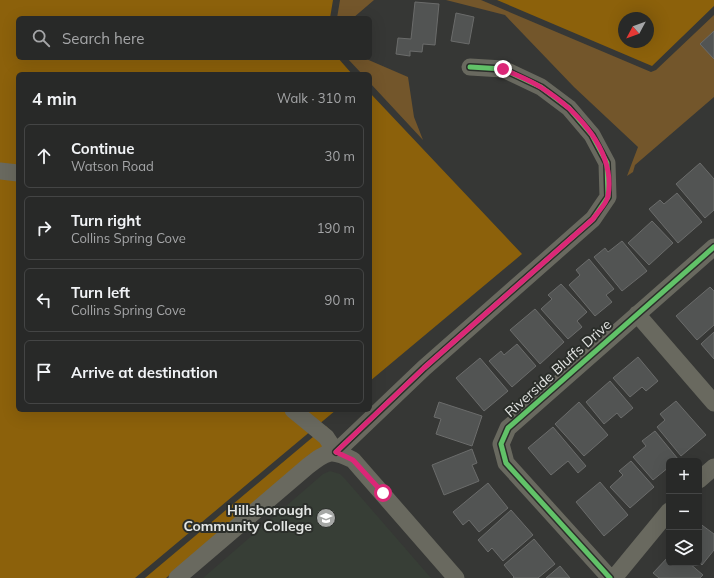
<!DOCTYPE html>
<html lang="en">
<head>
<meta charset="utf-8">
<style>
	:root { --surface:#282928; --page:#343534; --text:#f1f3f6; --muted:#a5a6a8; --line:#444545 }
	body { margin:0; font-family:Mulish,sans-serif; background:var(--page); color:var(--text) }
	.controls { position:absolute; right:12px; bottom:12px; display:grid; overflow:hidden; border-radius:6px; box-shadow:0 4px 16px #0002 }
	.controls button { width:36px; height:36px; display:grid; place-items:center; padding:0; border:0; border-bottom:1px solid var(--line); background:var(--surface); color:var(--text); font:20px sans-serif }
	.compass { position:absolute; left:618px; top:12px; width:36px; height:36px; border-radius:50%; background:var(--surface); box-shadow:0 4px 16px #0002; rotate:229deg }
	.stop { position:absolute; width:12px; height:12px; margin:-9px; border:3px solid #db2777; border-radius:50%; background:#fff }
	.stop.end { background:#db2777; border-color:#fff; box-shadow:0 1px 4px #0008 }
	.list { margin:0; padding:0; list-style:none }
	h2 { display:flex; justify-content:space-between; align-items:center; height:52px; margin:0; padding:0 16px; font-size:17px }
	h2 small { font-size:13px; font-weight:400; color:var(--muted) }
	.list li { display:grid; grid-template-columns:26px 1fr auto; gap:12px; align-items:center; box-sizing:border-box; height:64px; margin:0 8px 8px; padding:0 8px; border:1px solid var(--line); border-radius:6px }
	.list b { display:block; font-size:15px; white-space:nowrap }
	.list p { margin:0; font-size:13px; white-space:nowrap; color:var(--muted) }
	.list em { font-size:13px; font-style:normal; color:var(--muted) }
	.icon { flex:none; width:22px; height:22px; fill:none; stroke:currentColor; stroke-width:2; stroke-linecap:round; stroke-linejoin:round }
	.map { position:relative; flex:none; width:714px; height:578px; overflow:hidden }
	.search { position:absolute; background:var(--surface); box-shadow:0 4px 16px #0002; left:16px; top:16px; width:356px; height:44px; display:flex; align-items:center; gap:10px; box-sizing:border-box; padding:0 14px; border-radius:6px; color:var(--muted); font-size:15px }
	.panel { position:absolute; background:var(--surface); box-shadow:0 4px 16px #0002; left:16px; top:72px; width:356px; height:340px; border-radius:6px }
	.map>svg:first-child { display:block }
	.built { fill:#373e36 }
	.green { fill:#73562b }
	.forest { fill:#8c610b; fill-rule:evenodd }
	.building { fill:#525453; stroke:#6b6c6b }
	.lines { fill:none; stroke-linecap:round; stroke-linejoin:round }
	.minor { stroke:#69695f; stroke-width:17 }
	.cycleway-casing { stroke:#2b2e2a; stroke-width:8 }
	.cycleway { stroke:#61c268; stroke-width:5 }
	.route { stroke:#db2777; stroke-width:5 }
	.labels { text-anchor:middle; stroke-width:4; stroke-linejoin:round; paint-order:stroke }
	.street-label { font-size:14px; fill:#e3e5e3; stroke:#2b2e2a }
	.poi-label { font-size:14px; font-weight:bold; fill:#e3e5e3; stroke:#2b2e2a; text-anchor:end }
</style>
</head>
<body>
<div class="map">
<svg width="714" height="578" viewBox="0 0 714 578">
	<rect width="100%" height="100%" fill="#363735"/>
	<!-- built -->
	<path class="built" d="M330,471L340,474L346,480L431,578H203L323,474Z"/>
	<!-- green -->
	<path class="green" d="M340,0H374L353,18H337Z
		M446,0H481L651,72L656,70L714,15V97L635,165L633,172L627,176L638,147L574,87L505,15Z
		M347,58H364L408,77L414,117L423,140L370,83V74H362Z"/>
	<!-- forest -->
	<path class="forest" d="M0,0H333L330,18H18V58H338L352,74H18V410H336L135,578H0Z
		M497,0H714V6L652,66ZM624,18H648V42H624Z
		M370,93L522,254L370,381Z
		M326,426L338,440L309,455L166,578H145Z"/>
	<!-- building -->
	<path class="building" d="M415,2L439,4L435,45L423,44L422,52L410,51V56L396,54L398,38L411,39Z
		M456,13L474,17L469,44L451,41Z
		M714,31V59L700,44Z
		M700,163L714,179V210L705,218L676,184Z
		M677,193L702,222L678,243L649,209L660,200L664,204Z
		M652,221L673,243L649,265L628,243Z
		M622,241L647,271L622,291L594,257L605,248L608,252Z
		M589,259L614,289L606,295L612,302L595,316L569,285L580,275L576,270Z
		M561,284L587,312L577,321L582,327L568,339L541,309L552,299L548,295Z
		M710,287L714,291V325L697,340L676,316Z
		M535,309L564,342L540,364L510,330Z
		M714,332V359L701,344Z
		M517,344L536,366L512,387L489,361L501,351L504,355Z
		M638,357L658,381L646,391L642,387L630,397L613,378Z
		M480,358L508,391L484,411L456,378Z
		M610,381L633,408L621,418L617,413L604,424L586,402Z
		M676,401L706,435L681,456L657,427L665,420L660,414Z
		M439,402L482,416L472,446L436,434L441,419L434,417Z
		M579,402L608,435L584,456L555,424Z
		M553,427L586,466L578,473L568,461L551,475L528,448Z
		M655,431L678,459L676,461H669V467L653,480L633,457L646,446L642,441Z
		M472,449L477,463L472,465L479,481L444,495L432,465Z
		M631,461L654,487L630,508L610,487L623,475L619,471Z
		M600,482L628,515L604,536L576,502Z
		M488,483L508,508L479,532L469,520L463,525L453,512Z
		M511,510L533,535L503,561L492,548L488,552L478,540Z
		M699,523L714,534V550L702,565L699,562Z
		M534,539L555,564L538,578H513L514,577L504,565Z
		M669,556V563H689L703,575L700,578H659L653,573Z
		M560,566L570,578H546Z"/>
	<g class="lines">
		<!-- minor -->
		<path class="minor" d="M0,171L18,173
			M637,314L714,403
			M293,410L326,437L336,452L424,368L593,219L608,197L607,163L592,135L569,108L541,87L503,69L470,67
			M699,480L714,467
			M177,578L308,466C327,451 331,449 353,460L456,578
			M610,578L506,463L501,444L508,428L714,247
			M614,578L669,511"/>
		<defs>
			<path id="cycleway" d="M336,452L424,368L593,219L608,197L607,163L592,135L569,108L541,87L503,69L470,67
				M610,578L506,463L501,444L508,428L714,247"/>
		</defs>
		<!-- cycleway casing -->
		<use href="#cycleway" class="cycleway-casing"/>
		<!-- cycleway -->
		<use href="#cycleway" class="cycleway"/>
	</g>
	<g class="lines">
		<!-- route -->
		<path class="route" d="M383,493L353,460L336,452L424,368L593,219C597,213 607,203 608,196C616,151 577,110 542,88C530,80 516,75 503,69"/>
	</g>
	<!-- icons -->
	<defs>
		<symbol id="university-disc" viewBox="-11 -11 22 22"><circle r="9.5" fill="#a6a8a6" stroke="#2b2e2a"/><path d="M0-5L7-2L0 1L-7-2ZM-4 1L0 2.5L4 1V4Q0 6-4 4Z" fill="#fff"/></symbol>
	</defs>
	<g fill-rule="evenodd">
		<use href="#university-disc" x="315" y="507" width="22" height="22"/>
	</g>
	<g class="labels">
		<!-- street labels -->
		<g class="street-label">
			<text transform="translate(558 368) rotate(-42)" y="5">Riverside Bluffs Drive</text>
		</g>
		<!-- poi labels -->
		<g class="poi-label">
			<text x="312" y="515">Hillsborough<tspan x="312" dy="16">Community College</tspan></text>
		</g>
	</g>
</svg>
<div class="controls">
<button>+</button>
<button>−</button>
<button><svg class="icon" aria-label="layers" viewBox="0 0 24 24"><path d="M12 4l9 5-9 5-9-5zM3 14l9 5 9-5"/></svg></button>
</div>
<svg class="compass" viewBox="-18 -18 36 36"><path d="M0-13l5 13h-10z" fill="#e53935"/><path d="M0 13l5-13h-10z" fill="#a5a6a8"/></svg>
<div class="stop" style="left:383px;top:493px"></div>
<div class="stop end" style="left:503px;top:69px"></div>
<div class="search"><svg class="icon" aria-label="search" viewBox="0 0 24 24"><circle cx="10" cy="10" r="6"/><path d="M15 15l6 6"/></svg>Search here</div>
<section class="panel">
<h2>4 min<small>Walk · 310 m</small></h2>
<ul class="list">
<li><svg class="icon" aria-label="ahead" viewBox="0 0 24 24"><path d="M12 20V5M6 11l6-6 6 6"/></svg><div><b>Continue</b><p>Watson Road</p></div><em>30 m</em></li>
<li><svg class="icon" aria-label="right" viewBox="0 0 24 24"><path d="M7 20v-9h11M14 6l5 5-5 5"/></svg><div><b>Turn right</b><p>Collins Spring Cove</p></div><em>190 m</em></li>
<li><svg class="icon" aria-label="left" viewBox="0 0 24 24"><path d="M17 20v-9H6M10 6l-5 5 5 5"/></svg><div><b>Turn left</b><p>Collins Spring Cove</p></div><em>90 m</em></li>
<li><svg class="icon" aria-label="arrive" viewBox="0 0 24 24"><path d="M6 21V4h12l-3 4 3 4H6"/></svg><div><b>Arrive at destination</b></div></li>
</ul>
</section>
</div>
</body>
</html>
